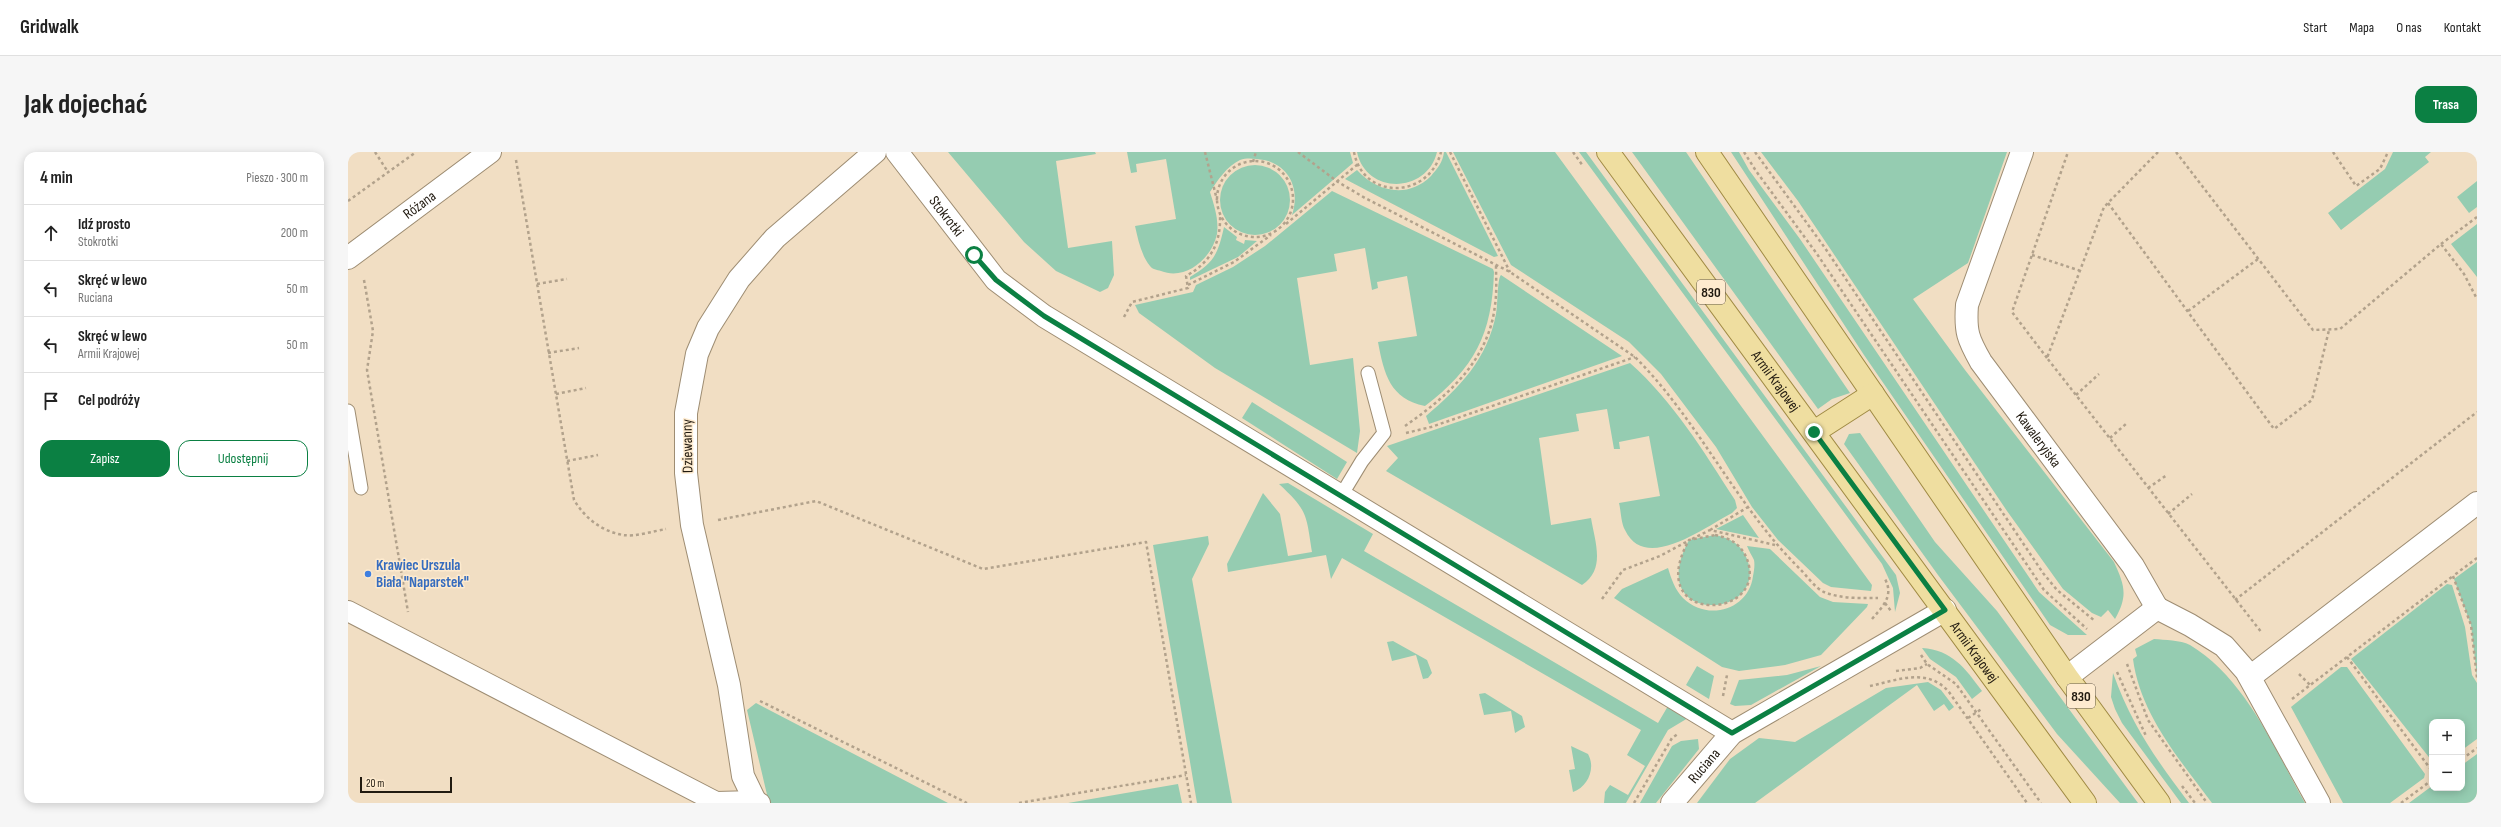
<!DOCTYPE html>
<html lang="pl">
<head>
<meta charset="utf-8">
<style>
	:root { --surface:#fff; --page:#f6f6f6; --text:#222; --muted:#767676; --line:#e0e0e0; --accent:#0b8043 }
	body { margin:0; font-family:"Sofia Sans Condensed",sans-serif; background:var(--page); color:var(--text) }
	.controls { position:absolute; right:12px; bottom:12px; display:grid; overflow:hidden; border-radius:8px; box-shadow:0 2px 10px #0003 }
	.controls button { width:36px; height:36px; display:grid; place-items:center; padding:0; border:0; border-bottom:1px solid var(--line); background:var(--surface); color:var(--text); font:20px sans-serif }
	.scale { position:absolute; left:12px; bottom:10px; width:92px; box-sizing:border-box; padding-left:4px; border:2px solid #211a10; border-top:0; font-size:11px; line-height:14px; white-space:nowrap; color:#211a10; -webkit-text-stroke:3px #feebcf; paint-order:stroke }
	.stop { position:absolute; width:12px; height:12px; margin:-9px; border:3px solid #0b8043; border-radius:50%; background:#fff }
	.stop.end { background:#0b8043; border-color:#fff; box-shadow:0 1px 4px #0008 }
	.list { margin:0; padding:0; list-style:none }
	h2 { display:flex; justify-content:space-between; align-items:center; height:52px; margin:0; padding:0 16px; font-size:17px }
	h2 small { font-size:13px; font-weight:400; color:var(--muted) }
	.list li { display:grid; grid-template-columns:26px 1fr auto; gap:12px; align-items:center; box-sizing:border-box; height:56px; padding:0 16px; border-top:1px solid var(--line) }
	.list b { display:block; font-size:15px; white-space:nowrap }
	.list p { margin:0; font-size:13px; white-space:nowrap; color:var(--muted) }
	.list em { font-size:13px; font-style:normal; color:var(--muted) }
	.actions { display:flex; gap:8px; padding:12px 16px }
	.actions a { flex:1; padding:9px 0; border:1px solid var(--accent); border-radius:12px; text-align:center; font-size:14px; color:var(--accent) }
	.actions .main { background:var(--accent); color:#fff }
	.icon { flex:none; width:22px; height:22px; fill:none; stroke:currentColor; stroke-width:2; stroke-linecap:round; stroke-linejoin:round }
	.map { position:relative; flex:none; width:2129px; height:651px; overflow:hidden; border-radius:12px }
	header { display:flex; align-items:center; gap:24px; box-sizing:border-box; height:56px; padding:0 20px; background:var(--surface); border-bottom:1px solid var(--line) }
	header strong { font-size:19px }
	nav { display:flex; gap:22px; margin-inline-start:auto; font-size:14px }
	.intro { display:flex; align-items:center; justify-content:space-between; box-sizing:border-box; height:96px; padding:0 24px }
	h1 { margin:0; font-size:28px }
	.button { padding:10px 18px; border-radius:12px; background:var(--accent); color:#fff; font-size:14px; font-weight:700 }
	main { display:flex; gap:24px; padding:0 24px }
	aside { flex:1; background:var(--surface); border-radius:12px; box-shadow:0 2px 10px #0003 }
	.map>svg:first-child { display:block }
	.green { fill:#95ccb1 }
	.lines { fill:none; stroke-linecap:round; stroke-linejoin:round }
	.service-casing { stroke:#9e8d73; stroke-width:15 }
	.pedestrian-casing { stroke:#9e8d73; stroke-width:22 }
	.minor-casing { stroke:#9e8d73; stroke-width:24 }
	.primary-casing { stroke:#a08b44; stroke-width:24 }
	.path { stroke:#b2a28c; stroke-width:2.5; stroke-dasharray:3 3; stroke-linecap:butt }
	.service { stroke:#fff; stroke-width:13 }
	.pedestrian { stroke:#fff; stroke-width:20 }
	.minor { stroke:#fff; stroke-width:22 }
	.primary { stroke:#efdea0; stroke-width:22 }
	.route { stroke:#0b8043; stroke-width:5 }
	.shop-dot { fill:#3f7fe0; stroke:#feebcf; stroke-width:1.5 }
	.labels { text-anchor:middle; stroke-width:3; stroke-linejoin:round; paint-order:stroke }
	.shield { fill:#feebcf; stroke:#635949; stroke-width:1 }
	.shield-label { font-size:14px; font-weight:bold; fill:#211a10 }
	.street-label { font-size:15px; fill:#211a10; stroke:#feebcf }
	.shop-label { font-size:15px; font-weight:bold; fill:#366cbe; stroke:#feebcf; text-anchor:start }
</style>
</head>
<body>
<header>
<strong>Gridwalk</strong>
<nav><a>Start</a><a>Mapa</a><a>O nas</a><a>Kontakt</a></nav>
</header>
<div class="intro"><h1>Jak dojechać</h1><a class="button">Trasa</a></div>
<main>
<aside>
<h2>4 min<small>Pieszo · 300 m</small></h2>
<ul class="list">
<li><svg class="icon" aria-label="ahead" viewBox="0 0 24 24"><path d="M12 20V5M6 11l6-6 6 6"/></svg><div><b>Idź prosto</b><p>Stokrotki</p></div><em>200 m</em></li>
<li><svg class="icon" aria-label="left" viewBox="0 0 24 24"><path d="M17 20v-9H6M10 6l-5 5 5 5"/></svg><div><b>Skręć w lewo</b><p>Ruciana</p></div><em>50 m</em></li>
<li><svg class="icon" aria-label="left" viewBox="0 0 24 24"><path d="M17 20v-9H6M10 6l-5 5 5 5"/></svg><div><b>Skręć w lewo</b><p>Armii Krajowej</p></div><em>50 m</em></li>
<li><svg class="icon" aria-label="arrive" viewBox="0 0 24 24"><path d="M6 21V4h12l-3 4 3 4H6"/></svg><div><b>Cel podróży</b></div></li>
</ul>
<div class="actions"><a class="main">Zapisz</a><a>Udostępnij</a></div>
</aside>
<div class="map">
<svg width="2129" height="651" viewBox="0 0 2129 651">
	<rect width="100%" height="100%" fill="#f1dec3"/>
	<!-- green -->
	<path class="green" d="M600,0H747L748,2L708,9L720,96L764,89L766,123L760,136L752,140L708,119L676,90Z
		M779,0H1002L1005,11L944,63C952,39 943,14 916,8C908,7 900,5 892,8C879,14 869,29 862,40C866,53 871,67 869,82C864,106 838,129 813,119C809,118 804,117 802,114C793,103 790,87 787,74L828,67L818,7L788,12L789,20L783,21Z
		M1009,0H1089C1079,42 1018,43 1009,0Z
		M1096,0H1098L1150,104L1146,105L997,27L1009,18C1029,40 1060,47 1083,24C1089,17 1095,10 1096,0Z
		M1105,0H1207L1524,433L1523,439L1483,435L1475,431L1430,388L1404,355L1368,295L1313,222L1281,190L1163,113Z
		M1231,0H1238L1548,423L1552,441L1547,460L1545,436L1534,412Z
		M1284,0H1338L1502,241L1484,247L1470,257Z
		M1383,0H1391L1401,18L1452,87L1691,440L1739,483H1720L1702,473L1516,203Z
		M1413,0H1659L1620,111L1565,147L1617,218L1766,410C1777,434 1780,444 1767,467L1760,458L1753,465L1744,461L1715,437L1659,359L1450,49Z
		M2045,0H2083L2077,5L2081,10L1993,78L1980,61L2037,17Z
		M872 48a35 35 0 1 1 70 0a35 35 0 1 1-70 0Z
		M2129,29V55L2121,61L2109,45Z
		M984,39L1145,117L1146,120C1144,182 1127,216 1077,254C1042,247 1036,222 1030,190L1069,184L1059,124L1029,130L1030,136L1024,138L1017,96L986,102L989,119L949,126L962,213L1005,206L1012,279L1009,301L867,216L791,161L787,153L845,140L848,133L885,115L917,94Z
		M2129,72V125L2103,92Z
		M876,75L889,85L888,88L896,92L897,88L909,89L890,105L842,128V125C866,111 870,102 876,75Z
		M1153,123L1274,204L1081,272L1078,264C1112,235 1139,208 1148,162C1150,153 1149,127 1153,123Z
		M1282,211C1325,249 1356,300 1387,348L1389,356L1384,361C1357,375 1297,421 1277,378C1273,371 1273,359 1271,351L1312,344L1301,284L1271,290L1272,297H1266L1259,257L1228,262L1231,279L1191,286L1203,373L1243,366C1247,390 1258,417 1234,433L1038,319L1050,306L1039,294Z
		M904,250L999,310L989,327L894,266Z
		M1512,281L1587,390L1649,459L1790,651H1772L1709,582L1590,423L1496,292L1501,282Z
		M940,331L1025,382L1016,399L1310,571L1320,554L1340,566L1320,578L1278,651H1256L1257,640L1262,633L1280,643L1297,614L1279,603L1293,578L994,406L983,427L978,403L880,420L879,412L915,341L932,362L940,404L964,400C958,362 960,359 931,332Z
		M1395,363L1411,386L1368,377Z
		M1367,383C1382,386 1393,392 1399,407C1422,468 1294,475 1341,388Z
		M860,384L861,392L844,427L884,651H849L805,393Z
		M1399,394L1422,397L1472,445L1485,450L1520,452L1519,455L1473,503L1437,513L1391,519L1374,515L1266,446L1274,437L1320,416C1323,426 1327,438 1335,446C1359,470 1401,458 1405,424C1406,419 1407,413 1406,408C1404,404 1401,399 1399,394Z
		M2129,410V525L2123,473L2106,427Z
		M2099,432L2104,433L2117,475L2124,523L2129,531V587L2114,598V570H2084V609L2003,507Z
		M1806,487C1817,488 1832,488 1842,493C1898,527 1926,596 1957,651H1864C1832,608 1792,562 1785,507L1789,504L1787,497Z
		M1045,489L1079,508L1084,521L1080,526L1075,527L1068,503L1044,509L1039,490Z
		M1574,496C1604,498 1617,516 1634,539L1624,547L1608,525L1582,507Z
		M1349,514L1366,524L1361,547L1338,533Z
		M1473,514L1403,553L1387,554L1382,552L1391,528L1439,523Z
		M1993,515H1999L2077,622L2076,626L2042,651H1995L1943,555Z
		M1765,521C1784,574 1808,607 1841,651H1833L1774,571L1767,557L1763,545Z
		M1580,530L1593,538L1606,555L1601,559L1596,552L1586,559L1569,533L1407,651H1349L1382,607L1411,586L1447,590L1538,536Z
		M1137,541L1174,564L1177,575L1167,581L1163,559L1136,563L1131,542Z
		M408,551L600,651H421L399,558Z
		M1350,587L1351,597L1308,651H1292L1324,594L1333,589Z
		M1223,594L1240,602C1248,616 1240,635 1225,640L1221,618L1227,617Z
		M2129,602V651H2061L2084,634V636H2114V613Z
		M830,632L834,651H720Z"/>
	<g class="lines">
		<defs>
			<path id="service" d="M0,259L13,336
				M994,342L1014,309L1036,281L1020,221"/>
			<path id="pedestrian" d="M0,459L368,650L407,649L412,651"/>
			<g id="minor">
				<path id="s1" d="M549,0L648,128L696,164L1384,581"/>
				<path id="s2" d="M1674,0L1619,153C1617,180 1620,187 1633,210L1785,414L1809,456"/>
				<path id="s3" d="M0,106L142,0"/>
				<path d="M1809,456L1842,473L1876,494L1898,519L1971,651"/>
				<path d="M1719,525L1809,456"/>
				<path d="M1902,525L2129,351"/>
				<path d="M408,651L395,624L381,533L344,373L338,321V261L349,202L360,176L391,127L427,86L527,0"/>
				<path id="s4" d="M1324,651L1384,581L1597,458"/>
			</g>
			<g id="primary">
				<path id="s5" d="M1260,0L1737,651"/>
				<path d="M1359,0L1719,525L1811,651"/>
				<path d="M1466,280L1525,242"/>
			</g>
		</defs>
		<!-- service casing -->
		<use href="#service" class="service-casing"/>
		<!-- pedestrian casing -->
		<use href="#pedestrian" class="pedestrian-casing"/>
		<!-- minor casing -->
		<use href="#minor" class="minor-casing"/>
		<!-- primary casing -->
		<use href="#primary" class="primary-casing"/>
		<!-- path -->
		<path class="path" d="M27,0L40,20
			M857,0L869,48
			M950,0L990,30L1017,46L1162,120L1287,205C1351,269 1388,354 1452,417C1459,424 1467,436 1476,440C1493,447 1512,446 1530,446
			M1006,0C1015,49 1081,47 1093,0
			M1102,0L1162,120
			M1225,0L1235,14
			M1396,0L1408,19L1469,102L1696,438L1739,477
			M1407,0L1477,96L1695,421L1709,438L1747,469
			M1810,0L1756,55L1699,206L1914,481
			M1828,0L1965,178L1992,177L2093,92L2116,122L2129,147
			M1985,0L2008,34L2032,17L2040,0
			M168,8L226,348C237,366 253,379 275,383C287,385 306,379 318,377
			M869 47a38 38 0 1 1 76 0a38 38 0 1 1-76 0Z
			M905,10L908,0
			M0,49L68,0
			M1760,51L1926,277L1964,248L1981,178
			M938,72L1010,12
			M2093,92L2129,65
			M1684,103L1733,119
			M16,128L25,179L19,218L60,460
			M189,132L219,127
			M840,133L886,110L923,83
			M1840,159L1910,107
			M776,165L784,150L840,136L838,124C863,110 873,91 872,63
			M200,201L231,196
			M1699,206L1664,160L1720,0
			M208,242L238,236
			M1728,243L1751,222
			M1057,274C1100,244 1141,208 1147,153C1149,140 1148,126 1148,113
			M1058,281L1083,275L1287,205
			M1762,286L1779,271
			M219,309L250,303
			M1800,336L1819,323
			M1820,362L1844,342
			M370,368L468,349L635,417L798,390L843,651
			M1362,378L1400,355
			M1367,383C1382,386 1393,392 1399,407C1422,469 1293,474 1341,388Z
			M1344,387L1362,378L1427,393
			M2129,406L2105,424L2123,473L2129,526
			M1254,447L1275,418L1312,404L1340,389
			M1887,448L2129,260
			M1537,451L1543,459
			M1524,467C1535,454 1546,444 1537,427
			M1573,503L1579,512L1608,532L1693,651
			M1999,505L2084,619
			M1779,512L1800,568L1859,651
			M1548,519L1572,516L1579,512
			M1769,520L1798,584
			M1951,522L1962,533
			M1522,534C1550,528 1579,515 1601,540L1679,651
			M1375,544L1379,523
			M1944,547L2105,424
			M412,549L619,651
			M1620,566L1635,556
			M2114,607L2129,596
			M1834,634L1847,651
			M671,651L838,623
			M1286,651L1324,586L1331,581
			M2053,651L2084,628"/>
		<!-- service -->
		<use href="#service" class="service"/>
		<!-- pedestrian -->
		<use href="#pedestrian" class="pedestrian"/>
		<!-- minor -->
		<use href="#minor" class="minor"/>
		<!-- primary -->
		<use href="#primary" class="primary"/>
	</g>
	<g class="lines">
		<!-- route -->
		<path class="route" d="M626,103L648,128L696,164L1384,581L1597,458L1466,280"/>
	</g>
	<!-- markers -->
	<circle class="shop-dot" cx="20" cy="422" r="4"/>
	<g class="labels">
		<!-- shield labels -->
		<g class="shield">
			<rect x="1349" y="128" width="28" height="24" rx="3"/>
			<rect x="1719" y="532" width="28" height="24" rx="3"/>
		</g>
		<g class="shield-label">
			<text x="1363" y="145">830</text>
			<text x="1733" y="549">830</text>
		</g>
		<!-- street labels -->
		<g class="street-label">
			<text dy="5" stroke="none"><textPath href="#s3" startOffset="89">Różana</textPath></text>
			<text dy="5" stroke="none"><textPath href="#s1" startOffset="81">Stokrotki</textPath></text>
			<text dy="5" stroke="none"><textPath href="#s5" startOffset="284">Armii Krajowej</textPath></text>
			<text dy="5" stroke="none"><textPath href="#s2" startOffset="319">Kawaleryjska</textPath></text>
			<text transform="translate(339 294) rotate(-91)" y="5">Dziewanny</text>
			<text dy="5" stroke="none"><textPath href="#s5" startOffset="620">Armii Krajowej</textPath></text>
			<text dy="5" stroke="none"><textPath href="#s4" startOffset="49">Ruciana</textPath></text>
		</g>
		<!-- shop labels -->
		<g class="shop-label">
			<text x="28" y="418">Krawiec Urszula<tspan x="28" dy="17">Biała "Naparstek"</tspan></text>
		</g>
	</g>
</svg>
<div class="controls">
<button>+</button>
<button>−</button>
</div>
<div class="scale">20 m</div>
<div class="stop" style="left:626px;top:103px"></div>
<div class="stop end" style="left:1466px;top:280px"></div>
</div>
</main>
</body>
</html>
